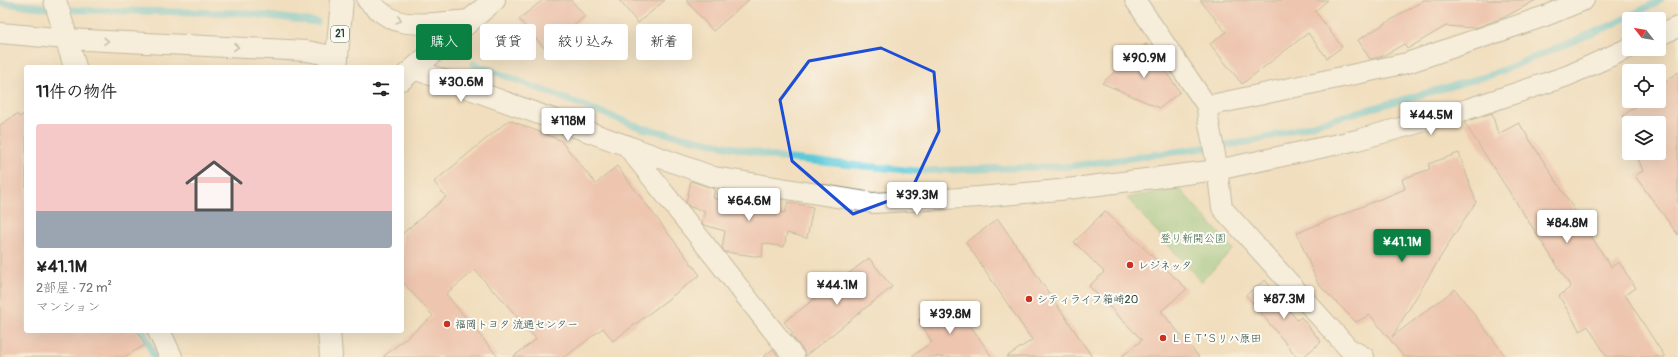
<!DOCTYPE html>
<html lang="ja">
<head>
<meta charset="utf-8">
<style>
	:root { --surface:#fff; --page:#f6f6f6; --text:#222; --muted:#767676; --line:#e0e0e0; --accent:#0b8043 }
	body { margin:0; font-family:Pangolin,"Klee One",sans-serif; background:var(--page); color:var(--text); height:100vh; display:flex; flex-direction:column; font-size:15px; white-space:nowrap }
	* { box-sizing:border-box; margin:0 }
	p { font-size:13px; color:var(--muted) }
	.icon { flex:none; width:22px; height:22px; fill:none; stroke:currentColor; stroke-width:2; stroke-linecap:round; stroke-linejoin:round }
	.map { position:relative; flex:1; overflow:hidden }
	.drawer { position:absolute; left:24px; top:65px; width:380px; height:268px; display:flex; flex-direction:column; background:var(--surface); border-radius:4px; box-shadow:0 4px 16px #0002 }
	.drawer>* { flex:none }
	.guide { position:absolute; left:416px; top:24px; width:380px; height:36px; display:flex; gap:8px }
	.needle { width:26px; rotate:301deg }
	.tools { position:absolute; left:1622px; top:12px; display:grid; gap:8px }
	.tools a { display:grid; place-items:center; width:44px; height:44px; border-radius:4px; background:var(--surface); box-shadow:0 4px 16px #0002; font-size:20px }
	.price { position:absolute; translate:-50% -34px; padding:0 9px; border-radius:4px; background:#fff; color:#222; font-size:13px; line-height:26px; filter:drop-shadow(0 1px 2px #0008) }
	.price::after { content:''; position:absolute; left:50%; top:24px; width:12px; height:9px; margin-left:-6px; background:inherit; clip-path:polygon(0 0,100% 0,50% 100%) }
	.price.selected { background:var(--accent); color:#fff }
	ul { padding:0; list-style:none }
	li { display:grid; align-content:center; gap:8px; height:212px; padding:0 12px }
	li+li { border-top:1px solid var(--line) }
	li span { display:grid; place-items:center; height:124px; border-radius:4px; color:#555 }
	li>.icon { margin-inline-start:auto }
	span .icon { width:72px; height:72px; fill:#fffc; stroke-width:1 }
	li b { font-size:17px }
	h2 { display:flex; justify-content:space-between; align-items:center; height:48px; padding:0 12px; font-size:17px }
	.pill { padding:0 14px; border-radius:4px; background:var(--surface); box-shadow:0 4px 16px #0002; font-size:14px; line-height:36px }
	.pill.selected { background:var(--accent); color:#fff }
	.map>svg:first-child { display:block }
</style>
</head>
<body>
<div class="map">
<svg width="1678" height="357" viewBox="0 0 1678 357">
	<rect width="100%" height="100%" fill="#fdfcf7"/>
	<filter id="ink" filterUnits="userSpaceOnUse"><feTurbulence type="fractalNoise" baseFrequency=".025" numOctaves="2"/><feDisplacementMap in="SourceGraphic" scale="8" xChannelSelector="R" yChannelSelector="G"/><feConvolveMatrix kernelMatrix="1 2 1 2 8 2 1 2 1" color-interpolation-filters="sRGB"/></filter>
	<filter id="wash" filterUnits="userSpaceOnUse"><feTurbulence type="fractalNoise" baseFrequency=".012" numOctaves="4" result="noise"/><feDisplacementMap in="SourceGraphic" scale="16" xChannelSelector="R" yChannelSelector="G"/><feGaussianBlur stdDeviation="0.9" result="paint"/><feColorMatrix in="noise" values="0 0 0 0 0 0 0 0 0 0 0 0 0 0 0 0 0 1.4 0 .05"/><feComposite in="paint" operator="in"/></filter>
	<g filter="url(#wash)">
		<rect width="100%" height="100%" fill="#f1debe"/>
		<path fill="#86c77f" stroke="#52825a" d="M1179,188l54,61 -32,33 -74,-84z"/>
		<g fill="none" stroke-linecap="round" stroke-linejoin="round">
			<g stroke="#5fc9d9" stroke-width="7">
				<path d="M0,3l75,7 168,3 74,9"/>
				<path d="M474,64l168,64 139,30 135,13 156,-5 182,-25 237,-66 121,-50 49,-25"/>
				<path d="M143,331l11,26"/>
			</g>
		</g>
		<g id="blocks">
			<g fill="#eba79e">
				<path d="M543,0h28l14,16 -39,34 -27,-31z"/>
				<path d="M619,0h46l-27,23z"/>
				<path d="M686,0h63l-36,31z"/>
				<path d="M1200,0h128l-13,11 27,36 -15,11 -19,-25 -66,51 -32,-40 16,-12z"/>
				<path d="M1424,0h112l-31,17 -30,11 -29,-2 -39,23 -3,-5 -21,12 -13,3 -12,-19z"/>
				<path d="M1146,44l34,48 -20,16 -58,-25z"/>
				<path d="M1678,72v163l-43,-59 8,-5 -7,-18h23v-30h-30v9l-6,-16 19,-15h17v-14z"/>
				<path d="M26,113v218h111l8,14 -21,12h-124v-232l17,-11 2,3z"/>
				<path d="M1492,113l6,21 21,-11 92,144 8,-5 17,26 -11,7 40,62h-58l-19,-31 -8,5 -21,-35 12,-9 -107,-165z"/>
				<path d="M509,120l51,20 36,44 21,-18 83,109 -87,66 -10,-13 -38,29h-52l23,-18 -41,-48 -1,1 -19,-22 -29,24 52,63h-115l50,-41 -31,-35v-47l44,-37 -12,-15z"/>
				<path d="M1459,153l17,49 -24,36 -60,99 63,-48 51,68h-102l-34,-42 -14,7 -38,-38 -21,-51 108,-44 -3,-10 28,-10 -2,-5z"/>
				<path d="M691,181l24,8 -2,9 51,14 1,-3 20,4 3,-11 25,5 -6,31 -20,-5 -3,14 -21,-4 -1,14 -37,-5 -3,-4 3,-17 -21,-6 -2,-2 3,-12 -15,-4 -4,-4z"/>
				<path d="M1105,211l82,78 -26,22 38,46h-78l21,-17 -53,-54 15,-14 -30,-30z"/>
				<path d="M998,219l70,102 24,36h-86l26,-17 -66,-98z"/>
				<path d="M869,258l23,29 -87,69 -2,-6 -12,-15 2,-2 -9,-11z"/>
				<path d="M1265,280l32,40 4,-3 20,25 -18,15h-6l-51,-62z"/>
				<path d="M943,301l5,8 7,-6 37,54h-81l21,-15 -13,-22z"/>
				<path d="M773,349l6,8h-16z"/>
			</g>
		</g>
	</g>
	<g filter="url(#ink)">
		<use href="#blocks" fill-opacity="0" stroke="#888e79" stroke-width="1"/>
		<g fill="none" stroke-linecap="round" stroke-linejoin="round">
			<g stroke="#888e79" stroke-width="22">
				<g id="street">
					<path d="M367,0c9,8 19,18 31,21 17,6 53,0 72,-1"/>
					<path d="M1135,0l72,106 1,13 8,41 6,48 126,140 16,9"/>
					<path d="M0,33l67,6 240,12 31,6"/>
					<path d="M1659,35l19,-8"/>
					<path d="M414,69l300,108 159,26 106,-6 80,-7 158,-20 140,-30 111,-31 99,-33 62,-28"/>
					<path d="M1207,106l200,-43 138,-47 39,-16"/>
					<path d="M626,145l168,212"/>
				</g>
			</g>
			<g stroke="#888e79" stroke-width="24">
				<g id="secondary">
					<path d="M55,0l20,67"/>
					<path d="M402,79l92,-79"/>
					<path d="M159,331l12,26"/>
				</g>
			</g>
			<g stroke="#888e79" stroke-width="24">
				<g id="primary">
					<path d="M336,67l6,-67"/>
					<path d="M329,331l2,26"/>
				</g>
			</g>
			<use href="#street" stroke="#fff" stroke-width="20"/>
			<use href="#secondary" stroke="#fff" stroke-width="22"/>
			<use href="#primary" stroke="#fff" stroke-width="22"/>
		</g>
		<defs><path id="oneway-chevron" d="M-2-3.5L2.5 0L-2 3.5" fill="none" stroke-width="1.6" stroke-linecap="round" stroke-linejoin="round"/></defs>
		<g stroke="#8f9e9a">
			<use href="#oneway-chevron" transform="translate(399 20) rotate(15)"/>
			<use href="#oneway-chevron" transform="translate(106 41) rotate(3)"/>
			<use href="#oneway-chevron" transform="translate(236 47) rotate(3)"/>
		</g>
	</g>
	<path d="M0 0H1678V357H0ZM881,48l53,24 5,59 -29,62 -57,21 -61,-53 -12,-61 29,-39z" fill="#f1debe" fill-opacity=".55" fill-rule="evenodd"/>
	<path fill="none" stroke="#1d4ed8" stroke-width="3" stroke-linejoin="round" d="M881,48l53,24 5,59 -29,62 -57,21 -61,-53 -12,-61 29,-39z"/>
	<g fill="#c8321e" stroke="#fdfcf7" stroke-width="1.5">
		<circle cx="1130" cy="265" r="4"/>
		<circle cx="1029" cy="299" r="4"/>
		<circle cx="447" cy="324" r="4"/>
		<circle cx="1163" cy="338" r="4"/>
	</g>
	<g text-anchor="middle" dominant-baseline="central" stroke-width="4" stroke-linejoin="round" paint-order="stroke">
		<rect fill="#fdfcf7" stroke="#62766e" stroke-width="1" x="331" y="26" width="18" height="16" rx="3"/>
		<g font-size="10" font-weight="bold" fill="#1f3d34">
			<text x="340" y="34">21</text>
		</g>
		<g font-size="11" fill="#396047" stroke="#fdfcf7">
			<text x="1193" y="238">登り新開公園</text>
		</g>
		<g font-size="11" fill="#1f3d34" stroke="#fdfcf7" text-anchor="start">
			<text x="1138" y="265">レジネッタ</text>
			<text x="1037" y="299">シティライフ箱崎20</text>
			<text x="455" y="324">福岡トヨタ 流通センター</text>
			<text x="1171" y="338">ＬＥＴ’Ｓリハ原田</text>
		</g>
	</g>
</svg>
<div class="tools">
<a><svg class="needle" viewBox="-14 -14 28 28"><path d="M0-13l5 13h-10z" fill="#e53935"/><path d="M0 13l5-13h-10z" fill="#767676"/></svg></a>
<a><svg class="icon" aria-label="locate" viewBox="0 0 24 24"><circle cx="12" cy="12" r="6"/><path d="M12 2v4M12 18v4M2 12h4M18 12h4"/></svg></a>
<a><svg class="icon" aria-label="layers" viewBox="0 0 24 24"><path d="M12 4l9 5-9 5-9-5zM3 14l9 5 9-5"/></svg></a>
</div>
<b class="price" style="left:1144px;top:79px">¥90.9M</b>
<b class="price" style="left:461px;top:103px">¥30.6M</b>
<b class="price" style="left:1431px;top:136px">¥44.5M</b>
<b class="price" style="left:568px;top:142px">¥118M</b>
<b class="price" style="left:917px;top:216px">¥39.3M</b>
<b class="price" style="left:749px;top:222px">¥64.6M</b>
<b class="price" style="left:1567px;top:244px">¥84.8M</b>
<b class="price selected" style="left:1402px;top:263px">¥41.1M</b>
<b class="price" style="left:837px;top:306px">¥44.1M</b>
<b class="price" style="left:1284px;top:320px">¥87.3M</b>
<b class="price" style="left:950px;top:335px">¥39.8M</b>
<div class="guide">
<a class="pill selected">購入</a>
<a class="pill">賃貸</a>
<a class="pill">絞り込み</a>
<a class="pill">新着</a>
</div>
<section class="drawer">
<h2>11件の物件<svg class="icon" aria-label="filters" viewBox="0 0 24 24"><path d="M4 7h16M4 17h16"/><circle cx="9" cy="7" r="2"/><circle cx="15" cy="17" r="2"/></svg></h2>
<ul>
<li><span style="background:linear-gradient(#f6c9c9 70%,#9aa5b1 0)"><svg class="icon" aria-label="home" viewBox="0 0 24 24"><path d="M3 11l9-7 9 7M6 9v11h12V9"/></svg></span><div><b>¥41.1M</b><p>2部屋 · 72 m²</p><p>マンション</p></div></li>
</ul>
</section>
</div>
</body>
</html>
